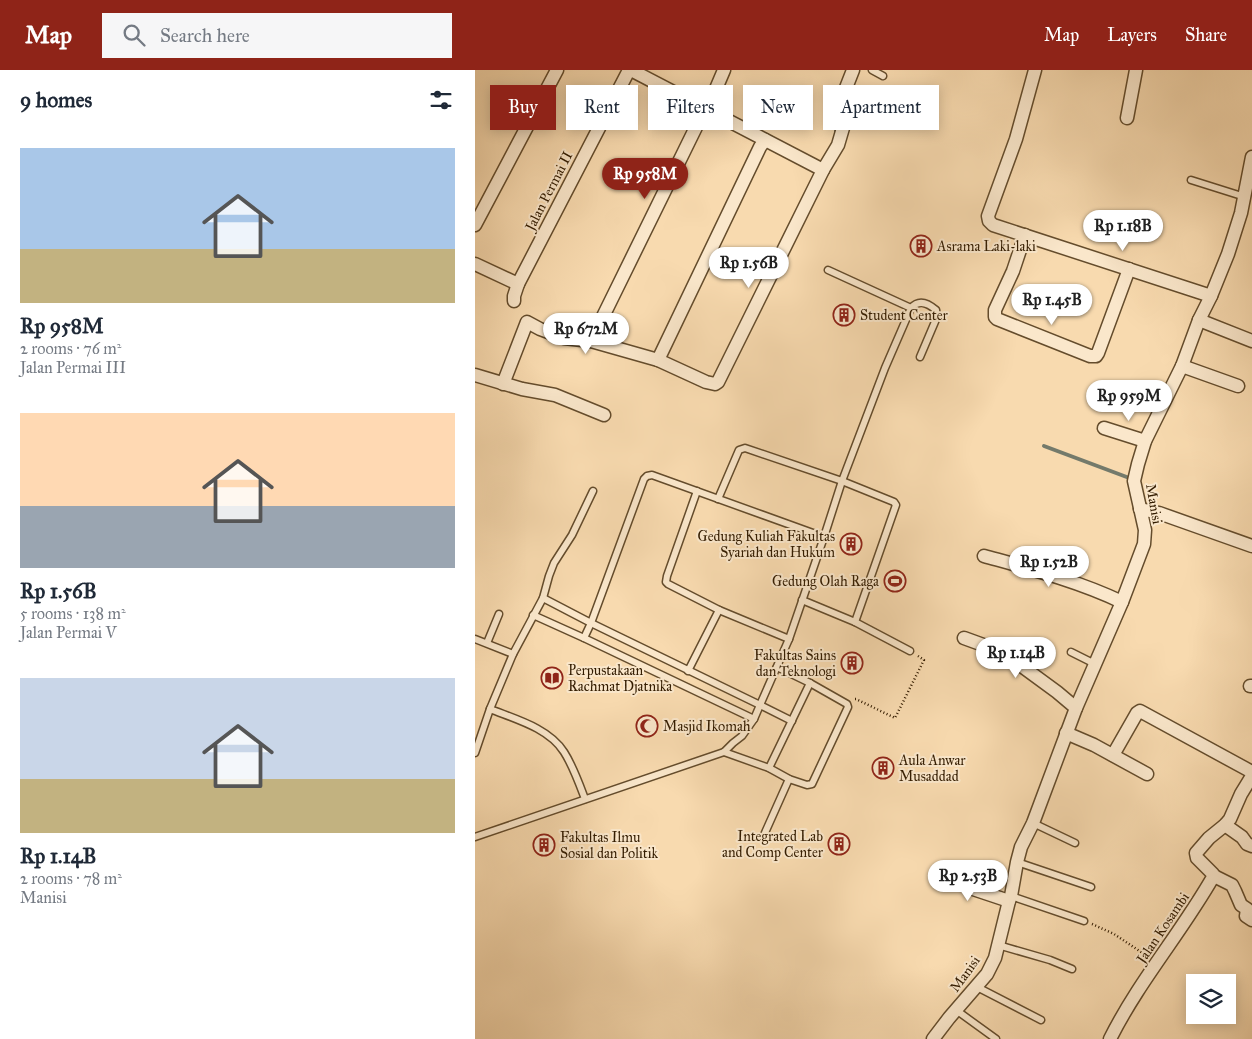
<!DOCTYPE html>
<html lang="en">
<head>
<meta charset="utf-8">
<style>
	:root { --surface:#fff; --page:#f6f6f7; --text:#1f2937; --muted:#747a83; --accent:#8f2418 }
	body { margin:0; font-family:"IM FELL Great Primer",serif; background:var(--page); color:var(--text); height:100vh; display:flex; flex-direction:column; font-size:19px; white-space:nowrap }
	* { box-sizing:border-box; margin:0 }
	p { font-size:16px; color:var(--muted) }
	.icon { flex:none; width:28px; height:28px; fill:none; stroke:currentColor; stroke-width:2; stroke-linecap:round; stroke-linejoin:round }
	.map { position:relative; flex:1; overflow:hidden }
	.sheet { display:flex; flex-direction:column; background:var(--surface); width:475px }
	.sheet>* { flex:none }
	.hud { position:absolute; left:15px; top:15px; width:475px; height:45px; display:flex; gap:10px }
	.buttons { position:absolute; left:711px; top:904px; display:grid; gap:10px }
	.buttons a { display:grid; place-items:center; width:50px; height:50px; border-radius:0px; background:var(--surface); box-shadow:0 2px 12px #0003; font-size:25px }
	.price { position:absolute; translate:-50% -42px; padding:0 11px; border-radius:18px; background:#fff; color:#222; font-size:16px; line-height:32px; filter:drop-shadow(0 1px 2px #0008) }
	.price::after { content:''; position:absolute; left:50%; top:30px; width:15px; height:11px; margin-left:-8px; background:inherit; clip-path:polygon(0 0,100% 0,50% 100%) }
	.price.on { background:var(--accent); color:#fff }
	ul { padding:0; list-style:none }
	li { display:grid; align-content:center; gap:10px; height:265px; padding:0 20px }
	li span { display:grid; place-items:center; height:155px; border-radius:0px; color:#555 }
	li>.icon { margin-inline-start:auto }
	span .icon { width:90px; height:90px; fill:#fffc; stroke-width:1 }
	li b { font-size:21px }
	h2 { display:flex; justify-content:space-between; align-items:center; height:60px; padding:0 20px; font-size:21px }
	.tag { padding:0 18px; border-radius:0px; background:var(--surface); box-shadow:0 2px 12px #0003; font-size:18px; line-height:45px }
	.tag.on { background:var(--accent); color:#fff }
	header { display:flex; align-items:center; gap:30px; box-sizing:border-box; height:70px; padding:0 25px; background:var(--accent); color:#fff }
	header strong { font-size:24px }
	nav { display:flex; gap:28px; margin-inline-start:auto; font-size:18px }
	.search { width:350px; height:45px; background:var(--page); display:flex; align-items:center; gap:12px; box-sizing:border-box; padding:0 18px; border-radius:0px; color:var(--muted); font-size:19px }
	main { display:flex; flex:1; min-height:0 }
	.map>svg:first-child { display:block }
</style>
</head>
<body>
<header>
<strong>Map</strong>
<div class="search"><svg class="icon" aria-label="search" viewBox="0 0 24 24"><circle cx="10" cy="10" r="6"/><path d="M15 15l6 6"/></svg>Search here</div>
<nav><a>Map</a><a>Layers</a><a>Share</a></nav>
</header>
<main>
<section class="sheet">
<h2>9 homes<svg class="icon" aria-label="filters" viewBox="0 0 24 24"><path d="M4 7h16M4 17h16"/><circle cx="9" cy="7" r="2"/><circle cx="15" cy="17" r="2"/></svg></h2>
<ul>
<li><span style="background:linear-gradient(#a9c7e8 65%,#c2b280 0)"><svg class="icon" aria-label="home" viewBox="0 0 24 24"><path d="M3 11l9-7 9 7M6 9v11h12V9"/></svg></span><div><b>Rp 958M</b><p>2 rooms · 76 m²</p><p>Jalan Permai III</p></div></li>
<li><span style="background:linear-gradient(#ffd9b3 60%,#9aa5b1 0)"><svg class="icon" aria-label="home" viewBox="0 0 24 24"><path d="M3 11l9-7 9 7M6 9v11h12V9"/></svg></span><div><b>Rp 1.56B</b><p>5 rooms · 138 m²</p><p>Jalan Permai V</p></div></li>
<li><span style="background:linear-gradient(#c9d6e8 65%,#c2b280 0)"><svg class="icon" aria-label="home" viewBox="0 0 24 24"><path d="M3 11l9-7 9 7M6 9v11h12V9"/></svg></span><div><b>Rp 1.14B</b><p>2 rooms · 78 m²</p><p>Manisi</p></div></li>
</ul>
</section>
<div class="map">
<svg width="777" height="969" viewBox="0 0 777 969">
	<rect width="100%" height="100%" fill="#f8daaf"/>
	<filter id="stains"><feTurbulence type="fractalNoise" baseFrequency=".004" numOctaves="4"/><feColorMatrix values="0 0 0 0 .2 0 0 0 0 .09 0 0 0 0 .02 0 0 0 .5 -.17"/></filter>
	<radialGradient id="worn" r=".72"><stop offset=".6" stop-color="#630" stop-opacity="0"/><stop offset="1" stop-color="#630" stop-opacity=".3"/></radialGradient>
	<g fill="none" stroke-linecap="round" stroke-linejoin="round">
		<g stroke="#747a6b" stroke-width="4">
			<path d="M361,63l1,-19 2,-11"/>
			<path d="M569,376l88,33"/>
		</g>
		<g stroke="#644c2c" stroke-width="9">
			<g id="lane">
				<path d="M397,0l11,6"/>
				<path d="M716,110l54,17"/>
				<path d="M436,238c8,-9 17,-5 25,2l1,7 -17,40"/>
				<path d="M243,429l21,-49 6,-2 97,33 52,21 2,3 -41,117 -53,-22"/>
				<path d="M349,467l18,-56 43,-113 26,-60 -83,-38"/>
				<path d="M68,528l6,-22 5,-13 18,-28 21,-44"/>
				<path d="M244,540l70,29"/>
				<path d="M380,552l55,29"/>
				<path d="M109,568l7,-15 53,-144 3,-3 5,-1c57,20 114,41 172,62l-35,102 -29,66 32,16"/>
				<path d="M0,569l38,15"/>
				<path d="M12,573l12,-29"/>
				<path d="M596,582l24,12"/>
				<path d="M213,601l31,-61 -51,-26 -2,-2 1,-6 30,-85"/>
				<path d="M15,639c25,10 59,19 74,43 9,14 15,31 21,47"/>
				<path d="M249,682l45,16 20,11 18,6 5,-1 36,-77 -1,-3 -37,-21 -33,-16"/>
				<path d="M0,683l15,-44 23,-55 30,-56 48,25 169,82 -6,14"/>
				<path d="M294,698l41,-85"/>
				<path d="M558,753l42,20"/>
				<path d="M289,765l25,-56"/>
				<path d="M0,767l249,-85 9,-9 9,-7 12,-17 -170,-81 -51,-23"/>
				<path d="M542,792l74,25"/>
				<path d="M536,826l73,25"/>
				<path d="M523,875l52,15 22,9"/>
				<path d="M502,917l64,33"/>
				<path d="M481,940l40,29"/>
			</g>
		</g>
		<g stroke="#644c2c" stroke-width="15">
			<g id="street">
				<path d="M156,0l192,100"/>
				<path d="M560,0l-19,69 -28,77 1,5 4,4 218,71"/>
				<path d="M652,48l9,-48"/>
				<path d="M0,155l82,-155"/>
				<path d="M550,165l-12,36 -18,39v7l2,2 93,37h6l2,-3 31,-84"/>
				<path d="M0,194l43,20"/>
				<path d="M39,231v-5l4,-12 111,-214"/>
				<path d="M724,250l53,21"/>
				<path d="M116,271l108,-220 8,-11 17,-40"/>
				<path d="M183,290l102,-213 5,-7"/>
				<path d="M707,296l56,20"/>
				<path d="M0,305l47,14 33,6 49,20"/>
				<path d="M28,314l24,-62 13,7 24,9 27,3 67,19 48,22 9,2 3,-2 105,-212 15,-25 5,-17 2,-22 -1,-13 9,-23"/>
				<path d="M629,358l41,13"/>
				<path d="M665,439l19,4 93,33"/>
				<path d="M509,486c47,13 94,25 138,46"/>
				<path d="M489,568l33,12 15,9 45,33 19,16"/>
				<path d="M775,616h2"/>
				<path d="M591,663l28,12 53,29"/>
				<path d="M638,685l24,-42 3,-2 112,61"/>
				<path d="M750,755l17,12 5,7 5,2"/>
				<path d="M466,800l26,12 3,6 39,13"/>
				<path d="M739,806l18,9 3,6 6,14 6,4 -1,7 6,4"/>
				<path d="M458,969l16,-21 38,-44 8,-16 14,-57 2,-5 6,-34 4,-15 12,-24 43,-115 46,-106 22,-58 1,-14 -11,-49 4,-17 7,-23 37,-75 17,-46 12,-24 17,-42 13,-41 11,-56"/>
				<path d="M635,969c29,-58 71,-106 103,-162v-3l-16,-16 -1,-5 13,-15 16,-13 5,-6 11,-25 11,-18"/>
			</g>
		</g>
		<g stroke="#331c00" stroke-width="2.5" stroke-dasharray="1 2.5" stroke-linecap="butt">
			<path d="M380,629h1l39,19 29,-58 -6,-4"/>
			<path d="M617,854l22,10 33,22"/>
		</g>
		<use href="#lane" stroke="#fae7cb" stroke-width="6"/>
		<use href="#street" stroke="#fae7cb" stroke-width="12"/>
	</g>
	<defs>
		<g id="building-ring" transform="scale(1.125)"><circle r="9.5" fill="#fae7cb" stroke="#8f2418" stroke-width="1.5"/><path d="M-4-6H4V6H1V3H-1V6H-4ZM-2.5-4.3h1.7v1.8h-1.7ZM.8-4.3h1.7v1.8H.8ZM-2.5-1h1.7V.8h-1.7ZM.8-1h1.7V.8H.8Z" fill="#8f2418"/></g>
		<g id="stadium-ring" transform="scale(1.125)"><circle r="9.5" fill="#fae7cb" stroke="#8f2418" stroke-width="1.5"/><path d="M0-5a6.5 5 0 1 0 0 10a6.5 5 0 1 0 0-10ZM-3.5-1.8h7v3.6h-7Z" fill="#8f2418"/></g>
		<g id="library-ring" transform="scale(1.125)"><circle r="9.5" fill="#fae7cb" stroke="#8f2418" stroke-width="1.5"/><path d="M-6-4Q-3-5.5-.7-3.5V5Q-3 3-6 4ZM6-4Q3-5.5 .7-3.5V5Q3 3 6 4Z" fill="#8f2418"/></g>
		<g id="mosque-ring" transform="scale(1.125)"><circle r="9.5" fill="#fae7cb" stroke="#8f2418" stroke-width="1.5"/><path d="M3.5-4.9A6 6 0 1 0 3.5 4.9A5 5 0 1 1 3.5-4.9Z" fill="#8f2418"/></g>
	</defs>
	<g fill-rule="evenodd">
		<use href="#building-ring" x="446" y="176"/>
		<use href="#building-ring" x="369" y="245"/>
		<use href="#building-ring" x="376" y="474"/>
		<use href="#stadium-ring" x="420" y="511"/>
		<use href="#building-ring" x="377" y="593"/>
		<use href="#library-ring" x="77" y="608"/>
		<use href="#mosque-ring" x="172" y="656"/>
		<use href="#building-ring" x="408" y="698"/>
		<use href="#building-ring" x="364" y="774"/>
		<use href="#building-ring" x="69" y="775"/>
	</g>
	<g text-anchor="middle" dominant-baseline="central" stroke-width="4" stroke-linejoin="round" paint-order="stroke">
		<g font-size="14" fill="#331c00" stroke="#fae7cb">
			<text transform="translate(74 121) rotate(-63)">Jalan Permai II</text>
			<text transform="translate(679 434) rotate(80)">Manisi</text>
			<text transform="translate(688 858) rotate(-56)">Jalan Kosambi</text>
			<text transform="translate(490 904) rotate(-54)">Manisi</text>
		</g>
		<g font-size="14" fill="#331c00" stroke="#fae7cb" text-anchor="start">
			<text x="462" y="176">Asrama Laki-laki</text>
			<text x="385" y="245">Student Center</text>
			<text x="360" y="466" text-anchor="end">Gedung Kuliah Fakultas<tspan x="360" dy="16">Syariah dan Hukum</tspan></text>
			<text x="404" y="511" text-anchor="end">Gedung Olah Raga</text>
			<text x="361" y="585" text-anchor="end">Fakultas Sains<tspan x="361" dy="16">dan Teknologi</tspan></text>
			<text x="93" y="600">Perpustakaan<tspan x="93" dy="16">Rachmat Djatnika</tspan></text>
			<text x="188" y="656">Masjid Ikomah</text>
			<text x="424" y="690">Aula Anwar<tspan x="424" dy="16">Musaddad</tspan></text>
			<text x="348" y="766" text-anchor="end">Integrated Lab<tspan x="348" dy="16">and Comp Center</tspan></text>
			<text x="85" y="767">Fakultas Ilmu<tspan x="85" dy="16">Sosial dan Politik</tspan></text>
		</g>
	</g>
	<rect width="100%" height="100%" filter="url(#stains)"/>
	<rect width="100%" height="100%" fill="url(#worn)"/>
</svg>
<div class="buttons">
<a><svg class="icon" aria-label="layers" viewBox="0 0 24 24"><path d="M12 4l9 5-9 5-9-5zM3 14l9 5 9-5"/></svg></a>
</div>
<b class="price on" style="left:170px;top:130px">Rp 958M</b>
<b class="price" style="left:648px;top:182px">Rp 1.18B</b>
<b class="price" style="left:274px;top:219px">Rp 1.56B</b>
<b class="price" style="left:577px;top:256px">Rp 1.45B</b>
<b class="price" style="left:111px;top:285px">Rp 672M</b>
<b class="price" style="left:654px;top:352px">Rp 959M</b>
<b class="price" style="left:574px;top:518px">Rp 1.52B</b>
<b class="price" style="left:541px;top:609px">Rp 1.14B</b>
<b class="price" style="left:493px;top:832px">Rp 2.53B</b>
<div class="hud">
<a class="tag on">Buy</a>
<a class="tag">Rent</a>
<a class="tag">Filters</a>
<a class="tag">New</a>
<a class="tag">Apartment</a>
</div>
</div>
</main>
</body>
</html>
